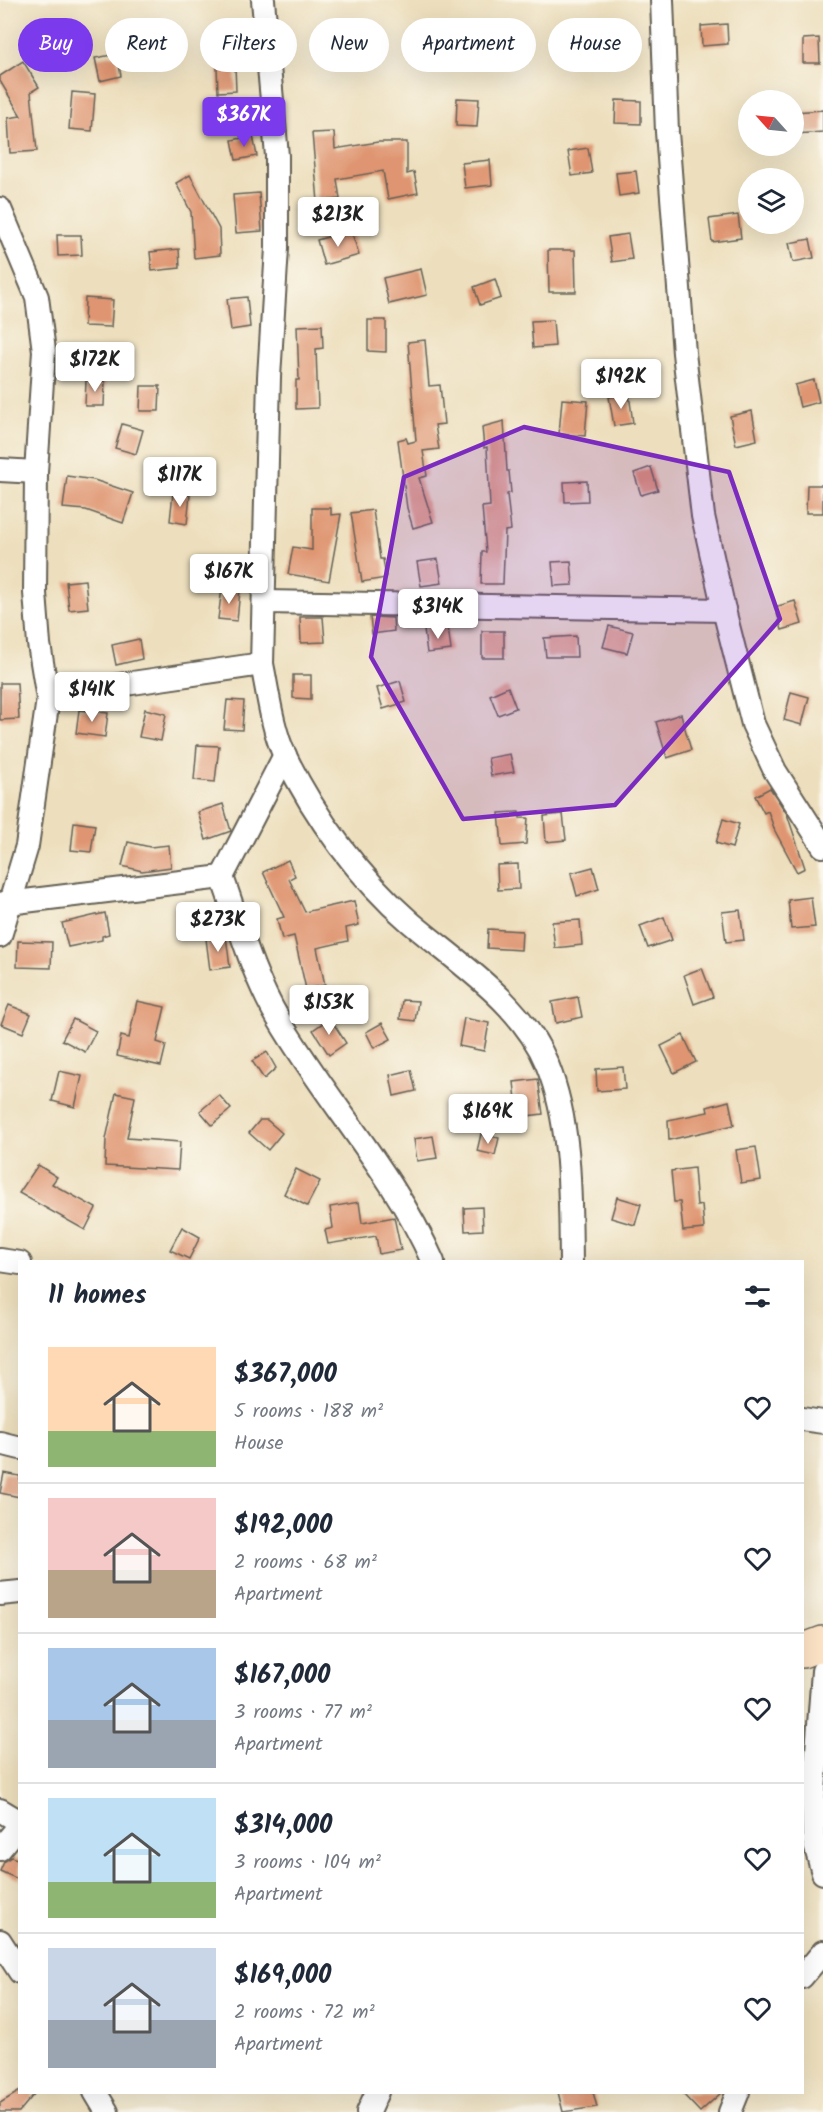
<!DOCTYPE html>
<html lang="en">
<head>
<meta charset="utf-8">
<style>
	:root { --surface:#fff; --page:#f6f6f7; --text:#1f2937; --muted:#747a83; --line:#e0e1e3; --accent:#7c3aed }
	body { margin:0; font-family:Kalam,sans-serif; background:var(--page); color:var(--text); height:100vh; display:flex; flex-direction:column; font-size:22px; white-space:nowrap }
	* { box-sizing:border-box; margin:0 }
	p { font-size:20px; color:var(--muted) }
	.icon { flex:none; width:33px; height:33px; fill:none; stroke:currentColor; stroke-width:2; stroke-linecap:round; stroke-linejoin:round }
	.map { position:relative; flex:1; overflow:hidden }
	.side { position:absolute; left:18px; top:1260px; width:786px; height:834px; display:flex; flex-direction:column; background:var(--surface); border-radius:0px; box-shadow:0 6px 24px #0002 }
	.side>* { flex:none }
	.guide { position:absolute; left:18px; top:18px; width:788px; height:54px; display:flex; gap:12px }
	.needle { width:39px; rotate:297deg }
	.controls { position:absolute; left:738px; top:90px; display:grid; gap:12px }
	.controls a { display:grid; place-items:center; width:66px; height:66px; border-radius:50%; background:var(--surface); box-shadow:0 6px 24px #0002; font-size:30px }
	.price { position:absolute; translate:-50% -51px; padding:0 14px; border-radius:6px; background:#fff; color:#222; font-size:20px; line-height:39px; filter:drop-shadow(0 2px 3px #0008) }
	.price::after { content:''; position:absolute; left:50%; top:36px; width:18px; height:14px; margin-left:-9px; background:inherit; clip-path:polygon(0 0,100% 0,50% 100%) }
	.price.active { background:var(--accent); color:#fff }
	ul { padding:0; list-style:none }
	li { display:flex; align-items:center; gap:18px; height:150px; padding:0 30px }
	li+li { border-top:2px solid var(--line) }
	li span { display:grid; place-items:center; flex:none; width:168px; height:120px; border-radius:0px; color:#555 }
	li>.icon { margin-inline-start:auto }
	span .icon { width:72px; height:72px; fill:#fffc; stroke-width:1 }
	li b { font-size:26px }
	h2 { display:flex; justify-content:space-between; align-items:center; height:72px; padding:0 30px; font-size:26px }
	.chip { padding:0 21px; border-radius:27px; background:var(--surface); box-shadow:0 6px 24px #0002; font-size:21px; line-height:54px }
	.chip.active { background:var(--accent); color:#fff }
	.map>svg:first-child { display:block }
</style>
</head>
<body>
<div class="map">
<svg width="823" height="2112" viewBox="0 0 823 2112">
	<rect width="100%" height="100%" fill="#fbf7ec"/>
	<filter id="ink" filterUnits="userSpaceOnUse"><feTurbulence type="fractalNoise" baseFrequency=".0167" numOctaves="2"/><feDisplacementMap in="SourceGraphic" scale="12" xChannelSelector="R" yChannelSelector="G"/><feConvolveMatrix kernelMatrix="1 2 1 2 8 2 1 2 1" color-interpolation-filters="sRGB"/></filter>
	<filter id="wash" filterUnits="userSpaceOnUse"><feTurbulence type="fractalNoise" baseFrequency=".008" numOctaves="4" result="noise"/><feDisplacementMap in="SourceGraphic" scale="24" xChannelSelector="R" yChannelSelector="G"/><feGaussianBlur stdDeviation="1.35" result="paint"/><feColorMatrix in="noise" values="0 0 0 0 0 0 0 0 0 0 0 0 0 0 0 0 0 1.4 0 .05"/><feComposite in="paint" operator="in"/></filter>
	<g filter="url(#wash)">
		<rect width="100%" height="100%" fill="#eddfbd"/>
		<g id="blocks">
			<g fill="#df9571">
				<path d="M727,24l1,20 -26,2 -1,-20z"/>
				<path d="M819,38l1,25h-17v-24z"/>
				<path d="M117,54l4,22 -21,5 -5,-23z"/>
				<path d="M23,61l16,26 -8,5 6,59 -27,2 -2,-35 13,-2 -21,-35v-5z"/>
				<path d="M235,66l1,25 -18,1 -1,-25z"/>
				<path d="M72,92l23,2 -3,37 -23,-2z"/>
				<path d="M457,98l22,1 -2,28 -21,-1z"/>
				<path d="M616,100l25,1v23l-26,-1z"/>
				<path d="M823,110v22l-28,2 -1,-22z"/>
				<path d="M334,132l1,17 43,-7h29v32l7,-2 4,21 -30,6 -5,-28 -46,8 3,20 -22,3 -6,-69z"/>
				<path d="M253,136l4,20 -21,4 -4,-20z"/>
				<path d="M588,148l4,25 -20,3 -4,-25z"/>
				<path d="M490,160l2,25 -27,3 -3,-25z"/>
				<path d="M636,171l3,22 -20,3 -3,-23z"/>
				<path d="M190,175l29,54 1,26 -26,3 -3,-46 -15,-29z"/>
				<path d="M259,193l3,38 -26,2 -3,-38z"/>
				<path d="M738,215l3,23 -29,4 -3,-23z"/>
				<path d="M351,230l8,25 -35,10 -7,-25z"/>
				<path d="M628,234l4,25 -20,3 -4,-25z"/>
				<path d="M57,235h24l1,20 -24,1z"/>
				<path d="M810,239l4,19 -21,4 -4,-19z"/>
				<path d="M179,249l1,19 -28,3 -2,-19z"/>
				<path d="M548,250h27l1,42h-27z"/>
				<path d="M421,269l6,26 -38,9 -6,-26z"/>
				<path d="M495,279l6,19 -21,7 -6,-18z"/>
				<path d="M247,297l3,30 -19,3 -4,-31z"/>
				<path d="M85,298l28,2 -2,27 -27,-1z"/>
				<path d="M368,320h18v32l-18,-1z"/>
				<path d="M553,320l2,26 -22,2 -2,-27z"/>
				<path d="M322,325l1,23 -7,1 2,59 -22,1v-29h3l-2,-54z"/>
				<path d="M425,340l4,46 11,-1 4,39 -9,1 4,24 -16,2 4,25 -8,2 14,44 -20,6 -6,-20 -9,-68 8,-2 2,5 8,-2 -8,-99z"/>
				<path d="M86,380l19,1 -1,25h-19z"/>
				<path d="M814,380l5,22 -19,5 -5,-22z"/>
				<path d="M141,386h19l-1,25h-19z"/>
				<path d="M629,394l4,29 -19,3 -5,-29z"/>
				<path d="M562,399l26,2 -3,35 -26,-2z"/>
				<path d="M752,411l5,29 -21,5 -6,-29z"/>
				<path d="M504,421l3,50h2l2,22 -4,1 4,36 -6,1 -2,53h-22l1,-32h4l-4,-45 8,-1 -3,-59 -3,1 -2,-21z"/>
				<path d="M122,424l21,6 -7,24 -21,-6z"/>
				<path d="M651,467l7,23 -17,5 -7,-22z"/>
				<path d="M67,476l27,4 39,13 -10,30 -37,-13 -23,-2z"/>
				<path d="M587,481l1,20 -23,1 -1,-20z"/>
				<path d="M807,485h16v28h-17z"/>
				<path d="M173,493l17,2 -3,29 -17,-3z"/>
				<path d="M312,508h19v7l10,-1 -12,67 -41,-7 5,-27 19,3z"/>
				<path d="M373,510l7,49h3l3,19 -24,4 -11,-69z"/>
				<path d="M438,559l4,24 -21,3 -4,-24z"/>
				<path d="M571,561l2,24 -19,1 -2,-24z"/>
				<path d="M85,580l3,28 -19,2 -3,-28z"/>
				<path d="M222,588l18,2 -3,31 -19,-2z"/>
				<path d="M795,601l7,23 -20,6 -7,-23z"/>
				<path d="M300,617h23l2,25 -24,1z"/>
				<path d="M370,617l23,1 1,13 -22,3z"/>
				<path d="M609,626l24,6 -6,21 -24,-6z"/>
				<path d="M448,627l3,23 -24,3 -3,-23z"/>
				<rect x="482" y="631" width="22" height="27"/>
				<path d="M576,636l1,21h-31l-2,-19z"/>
				<path d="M139,639l3,20 -26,6 -4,-20z"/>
				<path d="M293,675h18v24l-18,-1z"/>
				<path d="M400,681l6,21 -23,7 -6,-21z"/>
				<path d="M0,683h17l2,36 -19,1z"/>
				<path d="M508,687l8,21 -18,7 -8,-20z"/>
				<path d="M791,692l18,5 -7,28 -18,-5z"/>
				<path d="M227,700l17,1 -2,29 -18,-1z"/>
				<path d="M145,709l21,5 -5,27 -22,-4z"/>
				<path d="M79,710l29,3 -3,24 -29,-4z"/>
				<path d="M681,714l10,36 -24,8 -11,-36z"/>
				<path d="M197,745l22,1 -4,36 -21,-2z"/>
				<path d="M510,754l4,18 -23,4 -3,-18z"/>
				<path d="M770,788l17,26 18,54 -8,4 -22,-41 -7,-20 -4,2 -9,-17z"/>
				<path d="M223,804l8,27 -25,9 -8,-28z"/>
				<path d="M519,812l1,6h8l-2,26 -24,2 -3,-33z"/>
				<path d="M563,814l3,26 -20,2 -2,-26z"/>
				<path d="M723,819l16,5 -7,24 -16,-5z"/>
				<path d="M74,822l21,3 -4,27 -20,-2z"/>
				<path d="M128,842l22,5 19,-2 2,22 -29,4 -20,-5z"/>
				<path d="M288,860l7,16 -6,3 16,33 49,-11 5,24 -13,3 2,13 -31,7 8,37 -19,4 -12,-53 -12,3 -5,-20 7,-2 -21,-45z"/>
				<path d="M518,864l1,25 -21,1 -1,-25z"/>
				<path d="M593,867l6,22 -22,7 -6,-23z"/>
				<path d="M811,897l4,30 -24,2 -3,-29z"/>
				<path d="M740,910l4,30 -18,2 -4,-30z"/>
				<path d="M105,913l4,21 -7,2v4l-34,7 -6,-24z"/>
				<path d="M664,917l8,23 -24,8 -8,-22z"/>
				<path d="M580,920l2,25 -27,3 -3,-26z"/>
				<path d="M488,929l34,2 -1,19 -34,-2z"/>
				<path d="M226,936l4,31 -20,3 -4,-31z"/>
				<path d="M18,941l34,1 -1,26 -34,-1z"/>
				<path d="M702,968l11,29 -19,7 -10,-29z"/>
				<path d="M578,997l4,20 -26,6 -4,-21z"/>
				<path d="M402,1000l16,1 -3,20 -15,-2z"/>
				<path d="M137,1001l28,6 -8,35 9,3 -5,21 -44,-10 4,-20 8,2z"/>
				<path d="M9,1005l22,9 -8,19 -22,-9z"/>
				<path d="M330,1018l16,25 -17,12 -16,-25z"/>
				<path d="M464,1018l25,5 -5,28 -25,-5z"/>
				<path d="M73,1019l23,12 -11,21 -23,-12z"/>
				<path d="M382,1023l9,16 -17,9 -8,-16z"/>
				<path d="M683,1035l13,27 -22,11 -13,-27z"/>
				<path d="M267,1052l9,16 -12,11 -12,-18z"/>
				<path d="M623,1067l2,22 -28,2 -1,-22z"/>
				<path d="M411,1070l5,21 -22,5 -4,-21z"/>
				<path d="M59,1071l23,5 -7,31 -23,-6z"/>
				<path d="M538,1079l5,35 -25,3 -4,-35z"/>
				<path d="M116,1093l19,4 -8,41 53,4 -2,28 -73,-4 1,-27z"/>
				<path d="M219,1095l12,14 -19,16 -12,-14z"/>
				<path d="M729,1101l5,24 -65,15 -1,-20 40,-8 -1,-5z"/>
				<path d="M260,1120h7l15,13 -14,17 -19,-17z"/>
				<path d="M481,1134l18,4 -4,17 -18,-4z"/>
				<path d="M433,1136l4,22 -20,3 -3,-22z"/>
				<path d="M756,1147l5,33 -20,3 -5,-33z"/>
				<path d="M38,1165l19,12 -5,7 44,24 -11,22 -66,-37z"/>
				<path d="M694,1168l3,38 5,-1 2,24 -21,2 -3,-29h-6l-3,-31z"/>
				<path d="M296,1169l24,12 -13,25 -23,-12z"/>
				<path d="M617,1197l24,7 -6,21 -24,-7z"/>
				<path d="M359,1202l3,21 32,-6 7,33 -22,4 -3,-18 -48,8 -3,-14 8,-2 -3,-21z"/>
				<path d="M482,1207l1,23 -18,1 -1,-23z"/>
				<path d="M182,1227l18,10 -11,22 -19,-9z"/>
				<path d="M4,1473l16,3v21l-20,-4z"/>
				<path d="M11,1857l9,3v20l-20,-9 4,-9z"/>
				<path d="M20,2091l16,1 -17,20h-19v-9z"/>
				<path d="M558,2092h35l4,15 -34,5z"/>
				<path d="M681,2092h41l-22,20z"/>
			</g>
		</g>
	</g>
	<g filter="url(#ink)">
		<use href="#blocks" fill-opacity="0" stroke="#656054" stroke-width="1.5"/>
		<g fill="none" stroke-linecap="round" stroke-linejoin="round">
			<g stroke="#656054" stroke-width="26">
				<g id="street">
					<path d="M263,0l14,156v92l-8,129 -7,287c6,29 10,65 23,92 30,61 74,122 125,166 48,41 112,81 137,142 25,62 23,133 24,198"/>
					<path d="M662,0l5,132 17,221 19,163 21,94 29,114 22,47 48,75"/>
					<path d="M0,209l37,88 7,54 -8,121 -1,121 4,51 9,55 -21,147 -27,90"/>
					<path d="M0,470l36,2"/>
					<path d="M265,602l459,8"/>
					<path d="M48,699l57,-12 157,-23"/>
					<path d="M285,755l-63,122c17,47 31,100 57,143 49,83 115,153 154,242"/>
					<path d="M0,904l222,-27"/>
					<path d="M0,1260l20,3"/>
					<path d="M802,1419l21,3"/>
					<path d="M0,1443l20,5"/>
					<path d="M0,1594l20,-2"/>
					<path d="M823,1671l-10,134 1,36 9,32"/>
					<path d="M0,1810l20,12"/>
					<path d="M0,1849l20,-24"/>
					<path d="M0,1941l20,31"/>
					<path d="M802,1977l21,-25"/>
					<path d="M95,2092l12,20"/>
					<path d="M368,2112l9,-20"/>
					<path d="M730,2112l8,-20"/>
				</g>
			</g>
			<g stroke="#656054" stroke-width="36">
				<path id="secondary" d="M802,1651l21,-8"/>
			</g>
			<use href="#street" stroke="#fff" stroke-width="22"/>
			<use href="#secondary" stroke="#fee4c6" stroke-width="33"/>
		</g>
	</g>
	<path fill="#7b2cbf" fill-opacity="0.2" stroke="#7b2cbf" stroke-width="4.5" stroke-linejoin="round" d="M524,427l205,45 51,147 -165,186 -152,14 -92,-162 33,-180z"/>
</svg>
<div class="controls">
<a><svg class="needle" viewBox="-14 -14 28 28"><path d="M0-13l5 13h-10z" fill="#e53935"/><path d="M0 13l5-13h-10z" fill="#747a83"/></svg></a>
<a><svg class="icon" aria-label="layers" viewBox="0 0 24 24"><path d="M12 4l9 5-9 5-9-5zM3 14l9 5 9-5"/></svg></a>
</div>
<b class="price active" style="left:244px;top:148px">$367K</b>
<b class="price" style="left:338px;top:248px">$213K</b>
<b class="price" style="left:95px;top:393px">$172K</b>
<b class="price" style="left:621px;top:410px">$192K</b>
<b class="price" style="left:180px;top:508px">$117K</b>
<b class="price" style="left:229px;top:605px">$167K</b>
<b class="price" style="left:438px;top:640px">$314K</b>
<b class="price" style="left:92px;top:723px">$141K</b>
<b class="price" style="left:218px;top:953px">$273K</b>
<b class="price" style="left:329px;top:1036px">$153K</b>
<b class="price" style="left:488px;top:1145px">$169K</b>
<div class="guide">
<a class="chip active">Buy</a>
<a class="chip">Rent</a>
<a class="chip">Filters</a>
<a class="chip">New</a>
<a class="chip">Apartment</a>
<a class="chip">House</a>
</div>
<section class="side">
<h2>11 homes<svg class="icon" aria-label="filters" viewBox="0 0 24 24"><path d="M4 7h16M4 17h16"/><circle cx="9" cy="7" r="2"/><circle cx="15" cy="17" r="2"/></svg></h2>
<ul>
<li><span style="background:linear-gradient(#ffd9b3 70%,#8fb573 0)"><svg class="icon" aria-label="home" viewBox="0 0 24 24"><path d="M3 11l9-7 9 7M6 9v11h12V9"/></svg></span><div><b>$367,000</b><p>5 rooms · 188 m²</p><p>House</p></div><svg class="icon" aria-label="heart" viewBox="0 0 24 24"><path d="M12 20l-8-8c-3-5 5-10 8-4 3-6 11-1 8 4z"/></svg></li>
<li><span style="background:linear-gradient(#f6c9c9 60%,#b9a48a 0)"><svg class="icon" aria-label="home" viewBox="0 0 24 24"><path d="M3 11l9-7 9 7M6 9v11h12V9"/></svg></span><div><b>$192,000</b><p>2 rooms · 68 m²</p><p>Apartment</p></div><svg class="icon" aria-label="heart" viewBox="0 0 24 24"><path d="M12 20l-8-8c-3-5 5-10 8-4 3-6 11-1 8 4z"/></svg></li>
<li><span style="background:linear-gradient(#a9c7e8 60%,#9aa5b1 0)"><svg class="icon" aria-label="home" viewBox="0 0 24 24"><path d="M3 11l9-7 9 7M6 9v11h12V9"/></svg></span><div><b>$167,000</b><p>3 rooms · 77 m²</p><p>Apartment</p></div><svg class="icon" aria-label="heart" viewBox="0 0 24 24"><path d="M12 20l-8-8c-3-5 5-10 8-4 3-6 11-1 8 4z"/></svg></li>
<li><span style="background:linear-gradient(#bfe0f5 70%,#8fb573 0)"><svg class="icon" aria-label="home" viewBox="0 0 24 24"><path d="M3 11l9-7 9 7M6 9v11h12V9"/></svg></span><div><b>$314,000</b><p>3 rooms · 104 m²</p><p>Apartment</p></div><svg class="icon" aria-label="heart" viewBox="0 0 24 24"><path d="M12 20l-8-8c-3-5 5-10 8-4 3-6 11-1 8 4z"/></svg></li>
<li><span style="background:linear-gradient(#c9d6e8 60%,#9aa5b1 0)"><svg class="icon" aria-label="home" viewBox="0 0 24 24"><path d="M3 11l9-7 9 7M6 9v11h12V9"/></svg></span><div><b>$169,000</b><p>2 rooms · 72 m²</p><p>Apartment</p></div><svg class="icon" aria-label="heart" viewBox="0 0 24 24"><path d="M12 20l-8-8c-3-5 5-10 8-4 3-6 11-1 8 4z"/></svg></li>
</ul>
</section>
</div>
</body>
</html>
